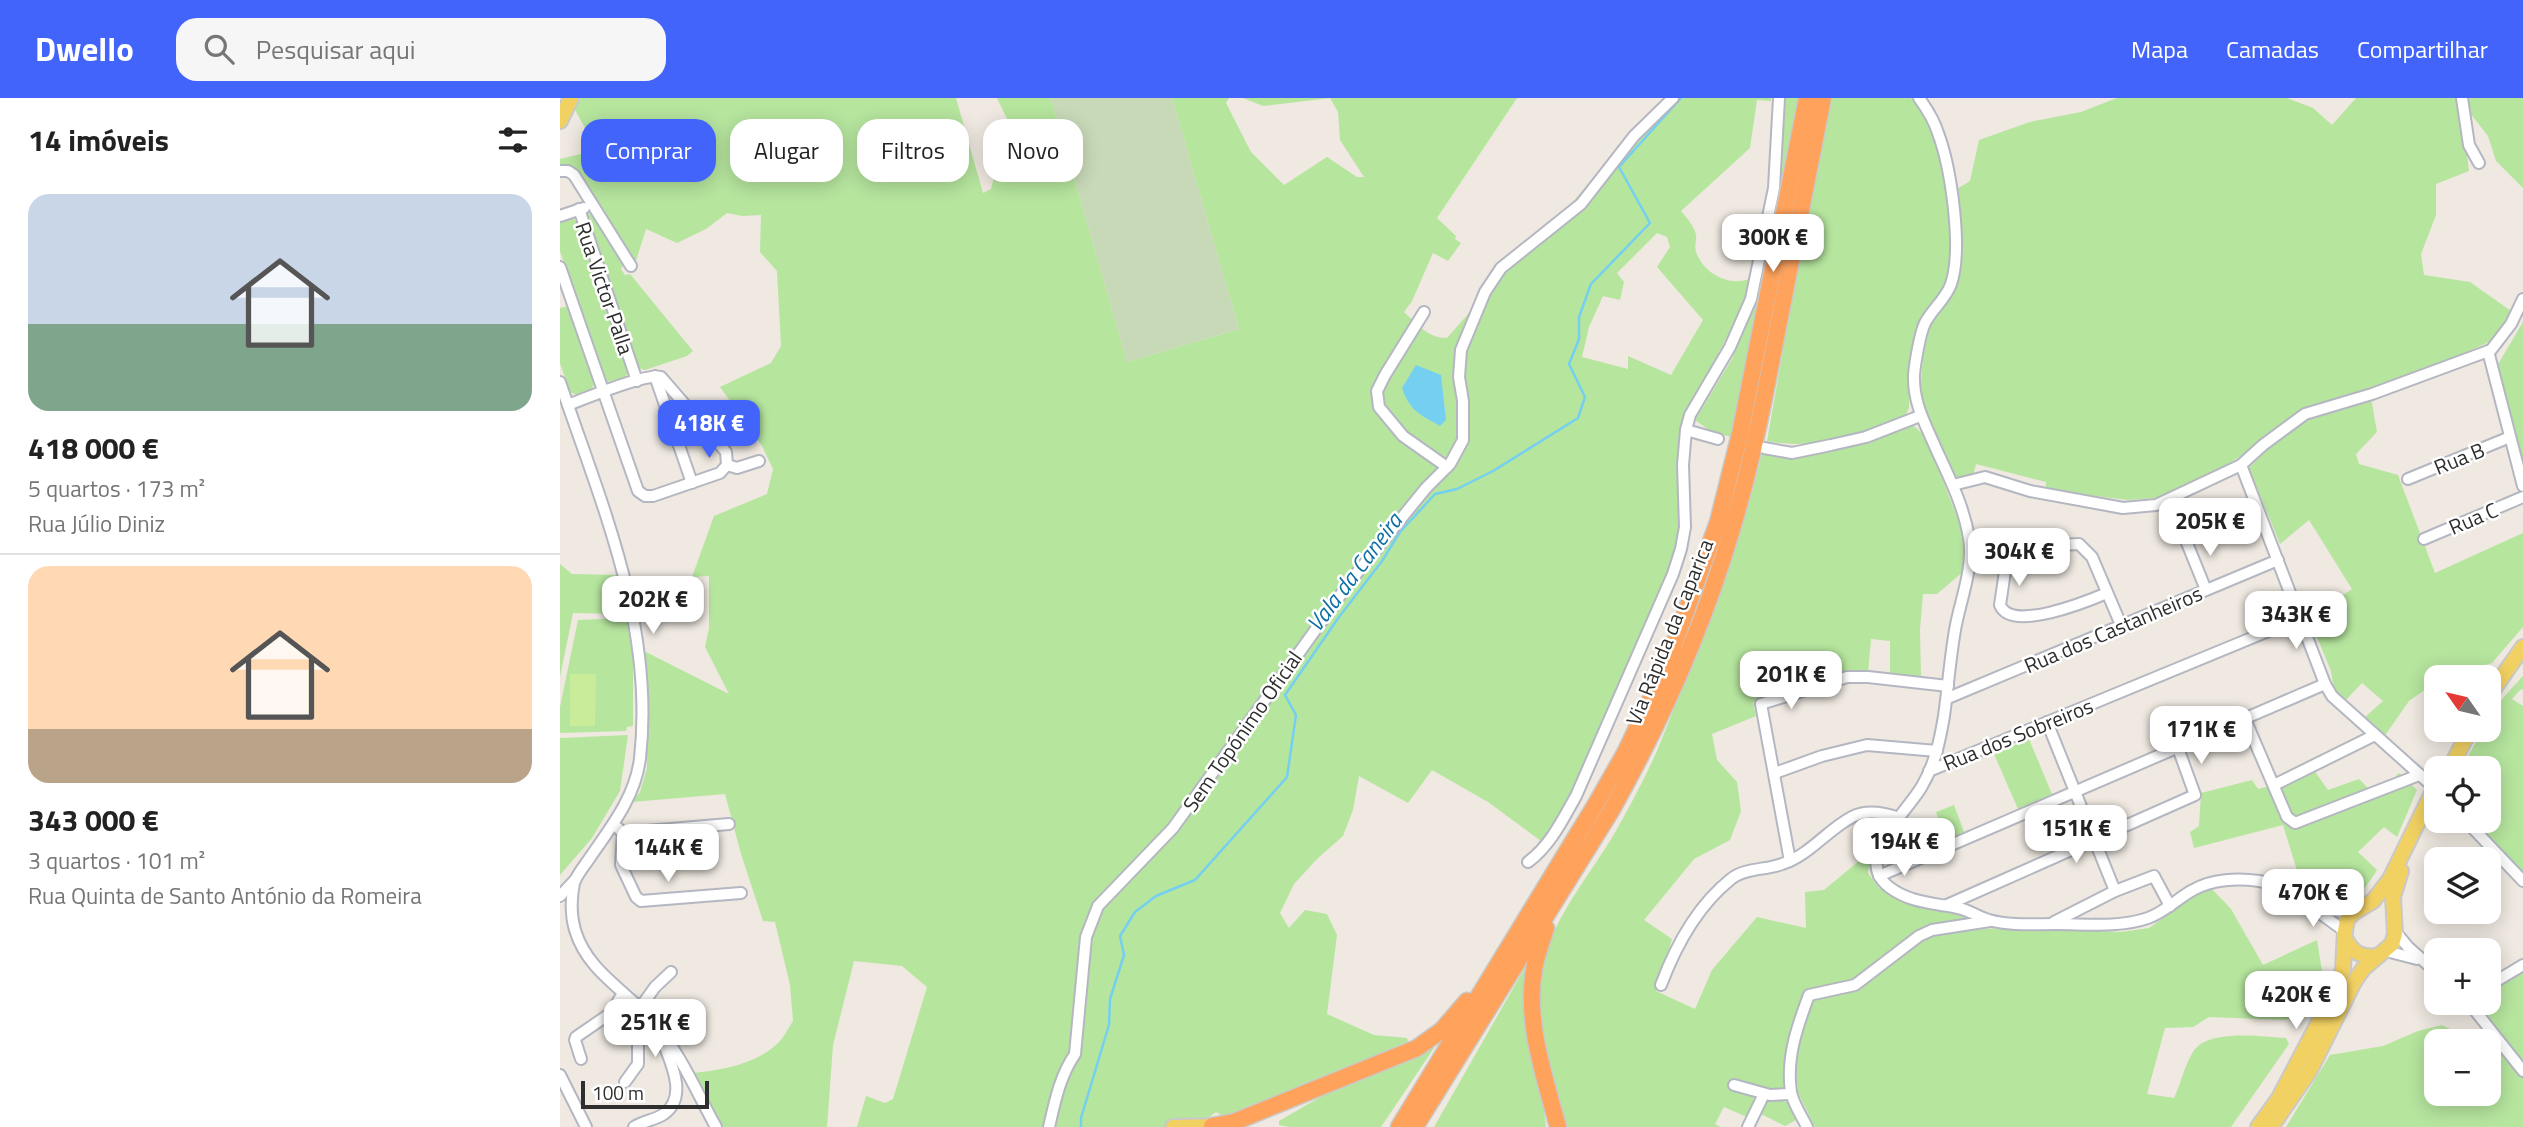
<!DOCTYPE html>
<html lang="pt">
<head>
<meta charset="utf-8">
<style>
	:root { --surface:#fff; --page:#f6f6f6; --text:#222; --muted:#767676; --line:#e0e0e0; --accent:#4264fb }
	body { margin:0; font-family:"Titillium Web",sans-serif; background:var(--page); color:var(--text); height:100vh; display:flex; flex-direction:column; font-size:26px; white-space:nowrap }
	* { box-sizing:border-box; margin:0 }
	p { font-size:23px; color:var(--muted) }
	.icon { flex:none; width:38px; height:38px; fill:none; stroke:currentColor; stroke-width:2; stroke-linecap:round; stroke-linejoin:round }
	.map { position:relative; flex:1; overflow:hidden }
	.details { display:flex; flex-direction:column; background:var(--surface); width:560px }
	.details>* { flex:none }
	.guide { position:absolute; left:21px; top:21px; width:665px; height:63px; display:flex; gap:14px }
	.needle { width:46px; rotate:304deg }
	.buttons { position:absolute; left:1864px; top:567px; display:grid; gap:14px }
	.buttons a { display:grid; place-items:center; width:77px; height:77px; border-radius:14px; background:var(--surface); box-shadow:0 4px 18px #0003; font-size:35px }
	.scale { position:absolute; left:21px; bottom:18px; width:128px; box-sizing:border-box; padding-left:7px; border:4px solid #2e2e2e; border-top:0; font-size:19px; line-height:24px; white-space:nowrap; color:#2e2e2e; -webkit-text-stroke:5px #fff; paint-order:stroke }
	.price { position:absolute; translate:-50% -60px; padding:0 16px; border-radius:14px; background:#fff; color:#222; font-size:23px; line-height:46px; filter:drop-shadow(0 2px 4px #0008) }
	.price::after { content:''; position:absolute; left:50%; top:42px; width:21px; height:16px; margin-left:-10px; background:inherit; clip-path:polygon(0 0,100% 0,50% 100%) }
	.price.selected { background:var(--accent); color:#fff }
	ul { padding:0; list-style:none }
	li { display:grid; align-content:center; gap:14px; height:371px; padding:0 28px }
	li+li { border-top:2px solid var(--line) }
	li span { display:grid; place-items:center; height:217px; border-radius:21px; color:#555 }
	li>.icon { margin-inline-start:auto }
	span .icon { width:126px; height:126px; fill:#fffc; stroke-width:1 }
	li b { font-size:30px }
	h2 { display:flex; justify-content:space-between; align-items:center; height:84px; padding:0 28px; font-size:30px }
	.chip { padding:0 24px; border-radius:21px; background:var(--surface); box-shadow:0 4px 18px #0003; font-size:24px; line-height:63px }
	.chip.selected { background:var(--accent); color:#fff }
	header { display:flex; align-items:center; gap:42px; box-sizing:border-box; height:98px; padding:0 35px; background:var(--accent); color:#fff }
	header strong { font-size:33px }
	nav { display:flex; gap:38px; margin-inline-start:auto; font-size:24px }
	.search { width:490px; height:63px; background:var(--page); display:flex; align-items:center; gap:18px; box-sizing:border-box; padding:0 24px; border-radius:21px; color:var(--muted); font-size:26px }
	main { display:flex; flex:1; min-height:0 }
	.map>svg:first-child { display:block }
</style>
</head>
<body>
<header>
<strong>Dwello</strong>
<div class="search"><svg class="icon" aria-label="search" viewBox="0 0 24 24"><circle cx="10" cy="10" r="6"/><path d="M15 15l6 6"/></svg>Pesquisar aqui</div>
<nav><a>Mapa</a><a>Camadas</a><a>Compartilhar</a></nav>
</header>
<main>
<section class="details">
<h2>14 imóveis<svg class="icon" aria-label="filters" viewBox="0 0 24 24"><path d="M4 7h16M4 17h16"/><circle cx="9" cy="7" r="2"/><circle cx="15" cy="17" r="2"/></svg></h2>
<ul>
<li><span style="background:linear-gradient(#c9d6e8 60%,#7fa58c 0)"><svg class="icon" aria-label="home" viewBox="0 0 24 24"><path d="M3 11l9-7 9 7M6 9v11h12V9"/></svg></span><div><b>418 000 €</b><p>5 quartos · 173 m²</p><p>Rua Júlio Diniz</p></div></li>
<li><span style="background:linear-gradient(#ffd9b3 75%,#b9a48a 0)"><svg class="icon" aria-label="home" viewBox="0 0 24 24"><path d="M3 11l9-7 9 7M6 9v11h12V9"/></svg></span><div><b>343 000 €</b><p>3 quartos · 101 m²</p><p>Rua Quinta de Santo António da Romeira</p></div></li>
</ul>
</section>
<div class="map">
<svg width="1963" height="1029" viewBox="0 0 1963 1029">
	<rect width="100%" height="100%" fill="#efe9e1"/>
	<g fill="#b6e59e" fill-rule="evenodd">
		<path d="M17,0h379l27,95 8,-4 17,-68 -11,-23h54l76,264 112,-33 -67,-231h57l-3,5 25,49 33,33 43,-28 30,20h7l-24,-37 -2,-28 -8,-14 -67,8 -20,-8h274l-80,120 19,18 -1,3 6,4 -13,18 -15,-8 -21,48 -8,11c13,12 24,26 43,26l29,-33 18,-37 39,-26 35,-34 44,-53 55,-57h104v3l-14,-1 -7,48 -69,63c5,6 14,16 15,24 1,5 -2,11 0,17 7,21 34,36 55,26l-9,31 -59,110 -6,36 3,58 -4,37 -101,239 -34,52 -53,-39 -56,-32 -24,33 -49,-27 -6,34 -10,26 -26,23 -23,25 -14,29 9,15 16,-18 22,4 10,21 -10,79 47,21 33,3 3,9 -186,70 -8,-5 -12,9 -20,-2 -1,8h-326l9,-31 19,7 8,-4 34,-112 -25,-21 -48,-5 -21,84 -6,82h-107l-29,-54c29,-2 65,-9 86,-29 7,-6 11,-16 16,-23l-3,-36 -15,-63 -12,-1 -22,-67 -16,-60 -93,8 8,-10 7,-24 -1,-116 83,42 -24,-47 4,-19v-52l-17,1 22,-61 53,-22 6,-25 -11,-23 -42,-59 51,-24 10,-17 -4,-75 -17,-19 1,-37 -19,1 -15,-3 -21,16 -29,14 -31,-14 -11,35 -58,-92 -17,-5v-8l37,-9 -23,-42zM1097,135l10,4 3,10 -13,20 46,53 -32,55 -43,-19v13l-46,-12 7,-30 14,-31 17,4 4,-18 -7,-9z"/>
		<path d="M1224,0h15l-68,339 -19,-5 -17,-12 37,-61 18,-44 15,-62 17,-104z"/>
		<path d="M1272,0h79l11,14 18,38 10,62 1,60 -41,100 -1,36 -5,10c-44,16 -89,33 -137,23l25,-142z"/>
		<path d="M1557,0h170l26,10 19,17 24,-27h104l9,73 -33,13v31l-15,39 3,21 46,7 41,29 -18,29 -69,32 -125,40 -36,24 -16,16 -43,27 -49,19 -27,2 -82,-10v-8l-70,-18 -3,12 -18,3 -35,-80 3,-44 9,-35 25,-36v-95l13,-8 9,-41 51,-18 51,-10z"/>
		<path d="M1906,0h57v90l-27,-27 -8,-25 -22,-28z"/>
		<path d="M25,115l7,1 32,50 -3,5 4,6 5,-1 63,77 -6,5 -42,14 -6,-2z"/>
		<path d="M11,119l6,5 51,148 -2,7 -19,5 -4,-4 -43,-127v-31z"/>
		<path d="M8,208l26,78 -3,6 -14,5 -7,-3 -10,-29v-55z"/>
		<path d="M1963,224v140l-26,-96z"/>
		<path d="M1811,300l6,34 -21,22 3,10 39,11 37,98 88,-40v94l-31,36 -44,14h-12v5l-27,19 -25,36 -20,-19 19,-17 -21,-18 -17,18 -11,-11 -3,-19 -22,-53 43,-29 -43,-69 -29,24 -31,-76 31,-31 29,-18z"/>
		<path d="M1354,328l12,11 35,90 5,24 -3,21 -26,22h-14l-3,35 1,49 -31,-5v-32l-19,-2 -3,34 -24,-2 -91,31 3,14 -44,18 5,26 20,22 4,29 -11,29 -36,19 -50,61 28,19 -16,52 39,18 17,-39 45,-53 49,11 -1,-36 19,-2 47,-39 -3,22 11,15 15,8 75,20 -1,6 -24,1 -86,56 -38,8 -19,12 -7,27 -8,60 -7,5 -27,4 3,7 -8,15 -23,-10 -9,17 5,3h-157c-12,-45 -27,-95 -24,-143 4,-52 44,-100 71,-143 17,-29 33,-59 47,-90 39,-98 81,-195 105,-298l28,6 44,-8 64,-23z"/>
		<path d="M0,466l12,10 45,1 6,39 -50,-1 -13,64z"/>
		<path d="M66,520l7,39v69l-6,1 -1,4 -66,2v-26l18,-87z"/>
		<path d="M1963,578v13l-3,1 -8,9 11,7v168l-49,-53h14v-53h-27l22,-38h5c1,-21 22,-39 35,-54z"/>
		<path d="M68,637l-8,56 -28,47 -32,37v-137z"/>
		<path d="M1469,641l23,55 -34,15 -24,-55z"/>
		<path d="M1751,668l17,24 31,-11 12,12 13,-2 15,-16 18,17 -20,47 -13,-10 -26,25 19,18c-4,6 -9,15 -14,19 -23,15 -45,0 -64,-12l-16,-52 -89,23 -4,-16 9,-6 2,-33 51,-13 6,9 16,-4z"/>
		<path d="M1394,707l10,27c-16,7 -56,35 -63,6l38,-17 -3,-9z"/>
		<path d="M1649,788l22,23 32,56 54,-25 5,31 -3,12 -20,30 -14,7 -76,-3 -16,10 -28,1 -18,66 27,4c7,-14 10,-32 19,-46 15,-24 69,-15 93,-14l3,6 -58,83h-416l-17,-34 -3,-38 16,-53 12,-7 30,-5 20,-10 47,-41 19,-7 76,-5 106,5 28,-4z"/>
		<path d="M967,866l19,163h-112z"/>
		<path d="M1963,871v96l-49,-62h14l1,-13z"/>
		<path d="M1882,927l31,15 -37,1v35l-9,9 9,1v8h52v-53h-6l6,-8 35,43v51h-237l44,-72 53,-9 35,-15z"/>
		<path d="M880,941l-59,88h-92l-10,-2v-4l64,-37z"/>
		<path d="M1211,1001l17,3 10,17 -13,7 -26,-13 8,-13z"/>
	</g>
	<path fill="#c8d9b8" d="M491,0h121l67,231 -112,33z"/>
	<path fill="#c9ec9a" d="M10,576h26l-1,52h-25z"/>
	<path fill="#75cff0" d="M856,267l25,10 5,45 -6,6c-21,-12 -30,-15 -38,-38z"/>
	<g fill="none" stroke-linecap="round" stroke-linejoin="round">
		<path stroke="#75cff0" stroke-width="2.5" d="M521,1029v-9l28,-93 1,-26 14,-44 -4,-19 15,-24 21,-16 39,-16 92,-103 9,-62 -11,-20 54,-78 43,-56 18,-29 35,-38 22,-5 36,-18 85,-53 7,-21 -16,-33 10,-25v-22l12,-33 59,-61 -31,-56 62,-69"/>
		<g stroke="#b4b7c1" stroke-width="14">
			<g id="minor">
				<path d="M1359,0c8,11 15,22 19,35 13,35 25,116 13,151 -5,15 -19,25 -26,39 -5,10 -10,40 -11,52 -1,29 12,50 23,76 13,28 27,56 32,87 5,30 -9,63 -14,92 -5,29 -7,57 -11,86 -4,24 -9,48 -22,70 -15,27 -70,72 -33,101 21,16 45,16 69,21 11,2 20,9 31,12 21,6 45,4 67,4 30,0 63,4 92,-6 17,-6 30,-20 45,-28 19,-11 45,-12 66,-9 28,4 62,34 86,50"/>
				<path d="M1902,0l7,47 10,18"/>
				<path d="M0,73h8l6,4 57,91"/>
				<path d="M19,111l58,172"/>
				<path d="M0,118l24,-8"/>
				<path d="M0,169l78,224 7,5h8l67,-23 7,-8 -1,-13 -65,-75c-15,-4 -75,21 -93,28"/>
				<path d="M864,214l-39,63 -8,16 2,16 24,29 44,31"/>
				<path d="M1928,253l35,135"/>
				<path d="M95,278l37,107"/>
				<path d="M0,284c41,121 95,244 80,376 -4,37 -28,68 -49,98 -5,8 -14,18 -17,27 -3,15 -3,33 1,47 13,44 56,63 82,96 25,31 40,67 59,101"/>
				<path d="M1158,341l-32,-9 4,-15 40,-68 21,-48 23,-111 5,-90"/>
				<path d="M1204,350l28,5 39,-8 35,-8 54,-21"/>
				<path d="M167,367l10,3 22,-7"/>
				<path d="M1681,367l84,219 7,12 97,87"/>
				<path d="M1848,381l102,-42"/>
				<path d="M1393,387l32,-8 45,14 93,17 33,-3 85,-40 22,-20 42,-31 67,-20 119,-44 20,-26 12,-25"/>
				<path d="M1625,440l21,52"/>
				<path d="M1864,441l99,-42"/>
				<path d="M1499,447l20,-1 13,13 29,68"/>
				<path d="M1410,451l38,2 -8,54c11,28 88,-4 107,-12"/>
				<path d="M1388,600l330,-138"/>
				<path d="M1685,621l42,98 8,6 124,-48"/>
				<path d="M1487,624l68,169"/>
				<path d="M1369,673l371,-153"/>
				<path d="M1215,675l47,-17 45,-11 70,6"/>
				<path d="M1714,687l101,-50"/>
				<path d="M1906,723l57,60"/>
				<path d="M58,730l5,5 106,-9"/>
				<path d="M63,735l-2,32 15,32 5,4 100,-8"/>
				<path d="M1230,763l-29,-157 86,-27h21l80,9"/>
				<path d="M968,764c22,-16 35,-43 48,-66l97,-222 8,-25 4,-22 -2,-62 3,-35"/>
				<path d="M1319,778l446,-192"/>
				<path d="M0,798l15,-16"/>
				<path d="M1387,807l248,-110 -17,-47"/>
				<path d="M1758,811l35,4"/>
				<path d="M1494,824l61,-31 39,-15 16,30"/>
				<path d="M1834,832l14,17 28,25"/>
				<path d="M1826,853l31,8"/>
				<path d="M1101,887c15,-40 36,-79 70,-106 13,-11 35,-9 51,-15 28,-9 45,-34 70,-47 15,-8 33,-4 47,1"/>
				<path d="M1928,888l35,-21"/>
				<path d="M1909,905l54,68"/>
				<path d="M80,910l15,-21 16,-15"/>
				<path d="M21,961l-6,-19 1,-3 35,-24 12,-20"/>
				<path d="M0,977l26,52"/>
				<path d="M65,984l13,-18v-36l7,-15"/>
				<path d="M1174,987l36,10 21,-1"/>
				<path d="M74,1029c9,-6 21,-7 30,-13 24,-17 7,-51 -1,-72"/>
				<path d="M489,1029c6,-26 11,-51 26,-73l11,-117 12,-31 75,-78 179,-249 74,-91 24,-24 13,-24v-39l-4,-24 2,-27 24,-58 16,-24 80,-64 53,-68 39,-38"/>
				<path d="M1188,1029l16,-33"/>
				<path d="M1247,1029c-5,-11 -14,-23 -16,-35 -5,-34 6,-65 18,-97l46,-10 64,-49 13,-6 58,-9"/>
			</g>
		</g>
		<g stroke="#c9c9c9" stroke-width="18">
			<g id="major">
				<path d="M0,23l11,-23"/>
				<path d="M1928,599l35,-50"/>
				<path d="M1890,670l20,-38"/>
				<path d="M1786,842c7,13 16,18 31,16"/>
				<path d="M613,1029l48,-1"/>
				<path d="M1698,1029l21,-29 53,-101 11,-27 2,-39 2,-11 6,-7 20,-12 17,-22 46,-94"/>
				<path d="M1711,1029l38,-55 45,-90 9,-13 29,-25 3,-10 -2,-37 8,-26"/>
			</g>
		</g>
		<g stroke="#c9c9c9" stroke-width="19">
			<g id="highway">
				<path d="M986,830c-4,13 -10,28 -12,42 -9,52 11,108 24,157"/>
				<path d="M652,1028l22,-4 183,-74 25,-18 25,-29"/>
				<path d="M839,1029l197,-323 29,-51 41,-86 52,-145 22,-88 67,-336"/>
				<path d="M855,1029l196,-316c50,-89 92,-183 121,-282 20,-66 33,-134 46,-202 15,-76 30,-153 45,-229"/>
			</g>
		</g>
		<use href="#minor" stroke="#fff" stroke-width="10"/>
		<use href="#major" stroke="#f2d163" stroke-width="14"/>
		<use href="#highway" stroke="#ffa35c" stroke-width="16"/>
	</g>
	<g text-anchor="middle" dominant-baseline="central" stroke-width="5" stroke-linejoin="round" paint-order="stroke">
		<g font-size="21" fill="#2e2e2e" stroke="#fff">
			<text transform="translate(45 190) rotate(71)">Rua Victor Palla</text>
			<text transform="translate(1899 360) rotate(-22)">Rua B</text>
			<text transform="translate(1913 420) rotate(-23)">Rua C</text>
			<text transform="translate(1553 531) rotate(-23)">Rua dos Castanheiros</text>
			<text transform="translate(1109 534) rotate(-68)">Via Rápida da Caparica</text>
			<text transform="translate(682 633) rotate(-55)">Sem Topónimo Oficial</text>
			<text transform="translate(1458 636) rotate(-22)">Rua dos Sobreiros</text>
		</g>
		<g font-size="23" font-style="italic" fill="#0d6fa3" stroke="#fff">
			<text transform="translate(794 474) rotate(-53)">Vala da Caneira</text>
		</g>
	</g>
</svg>
<div class="buttons">
<a><svg class="needle" viewBox="-14 -14 28 28"><path d="M0-13l5 13h-10z" fill="#e53935"/><path d="M0 13l5-13h-10z" fill="#767676"/></svg></a>
<a><svg class="icon" aria-label="locate" viewBox="0 0 24 24"><circle cx="12" cy="12" r="6"/><path d="M12 2v4M12 18v4M2 12h4M18 12h4"/></svg></a>
<a><svg class="icon" aria-label="layers" viewBox="0 0 24 24"><path d="M12 4l9 5-9 5-9-5zM3 14l9 5 9-5"/></svg></a>
<a>+</a>
<a>−</a>
</div>
<div class="scale">100 m</div>
<b class="price" style="left:1213px;top:176px">300K €</b>
<b class="price selected" style="left:149px;top:362px">418K €</b>
<b class="price" style="left:1650px;top:460px">205K €</b>
<b class="price" style="left:1459px;top:490px">304K €</b>
<b class="price" style="left:93px;top:538px">202K €</b>
<b class="price" style="left:1736px;top:553px">343K €</b>
<b class="price" style="left:1231px;top:613px">201K €</b>
<b class="price" style="left:1641px;top:668px">171K €</b>
<b class="price" style="left:1516px;top:767px">151K €</b>
<b class="price" style="left:1344px;top:780px">194K €</b>
<b class="price" style="left:108px;top:786px">144K €</b>
<b class="price" style="left:1753px;top:831px">470K €</b>
<b class="price" style="left:1736px;top:933px">420K €</b>
<b class="price" style="left:95px;top:961px">251K €</b>
<div class="guide">
<a class="chip selected">Comprar</a>
<a class="chip">Alugar</a>
<a class="chip">Filtros</a>
<a class="chip">Novo</a>
</div>
</div>
</main>
</body>
</html>
